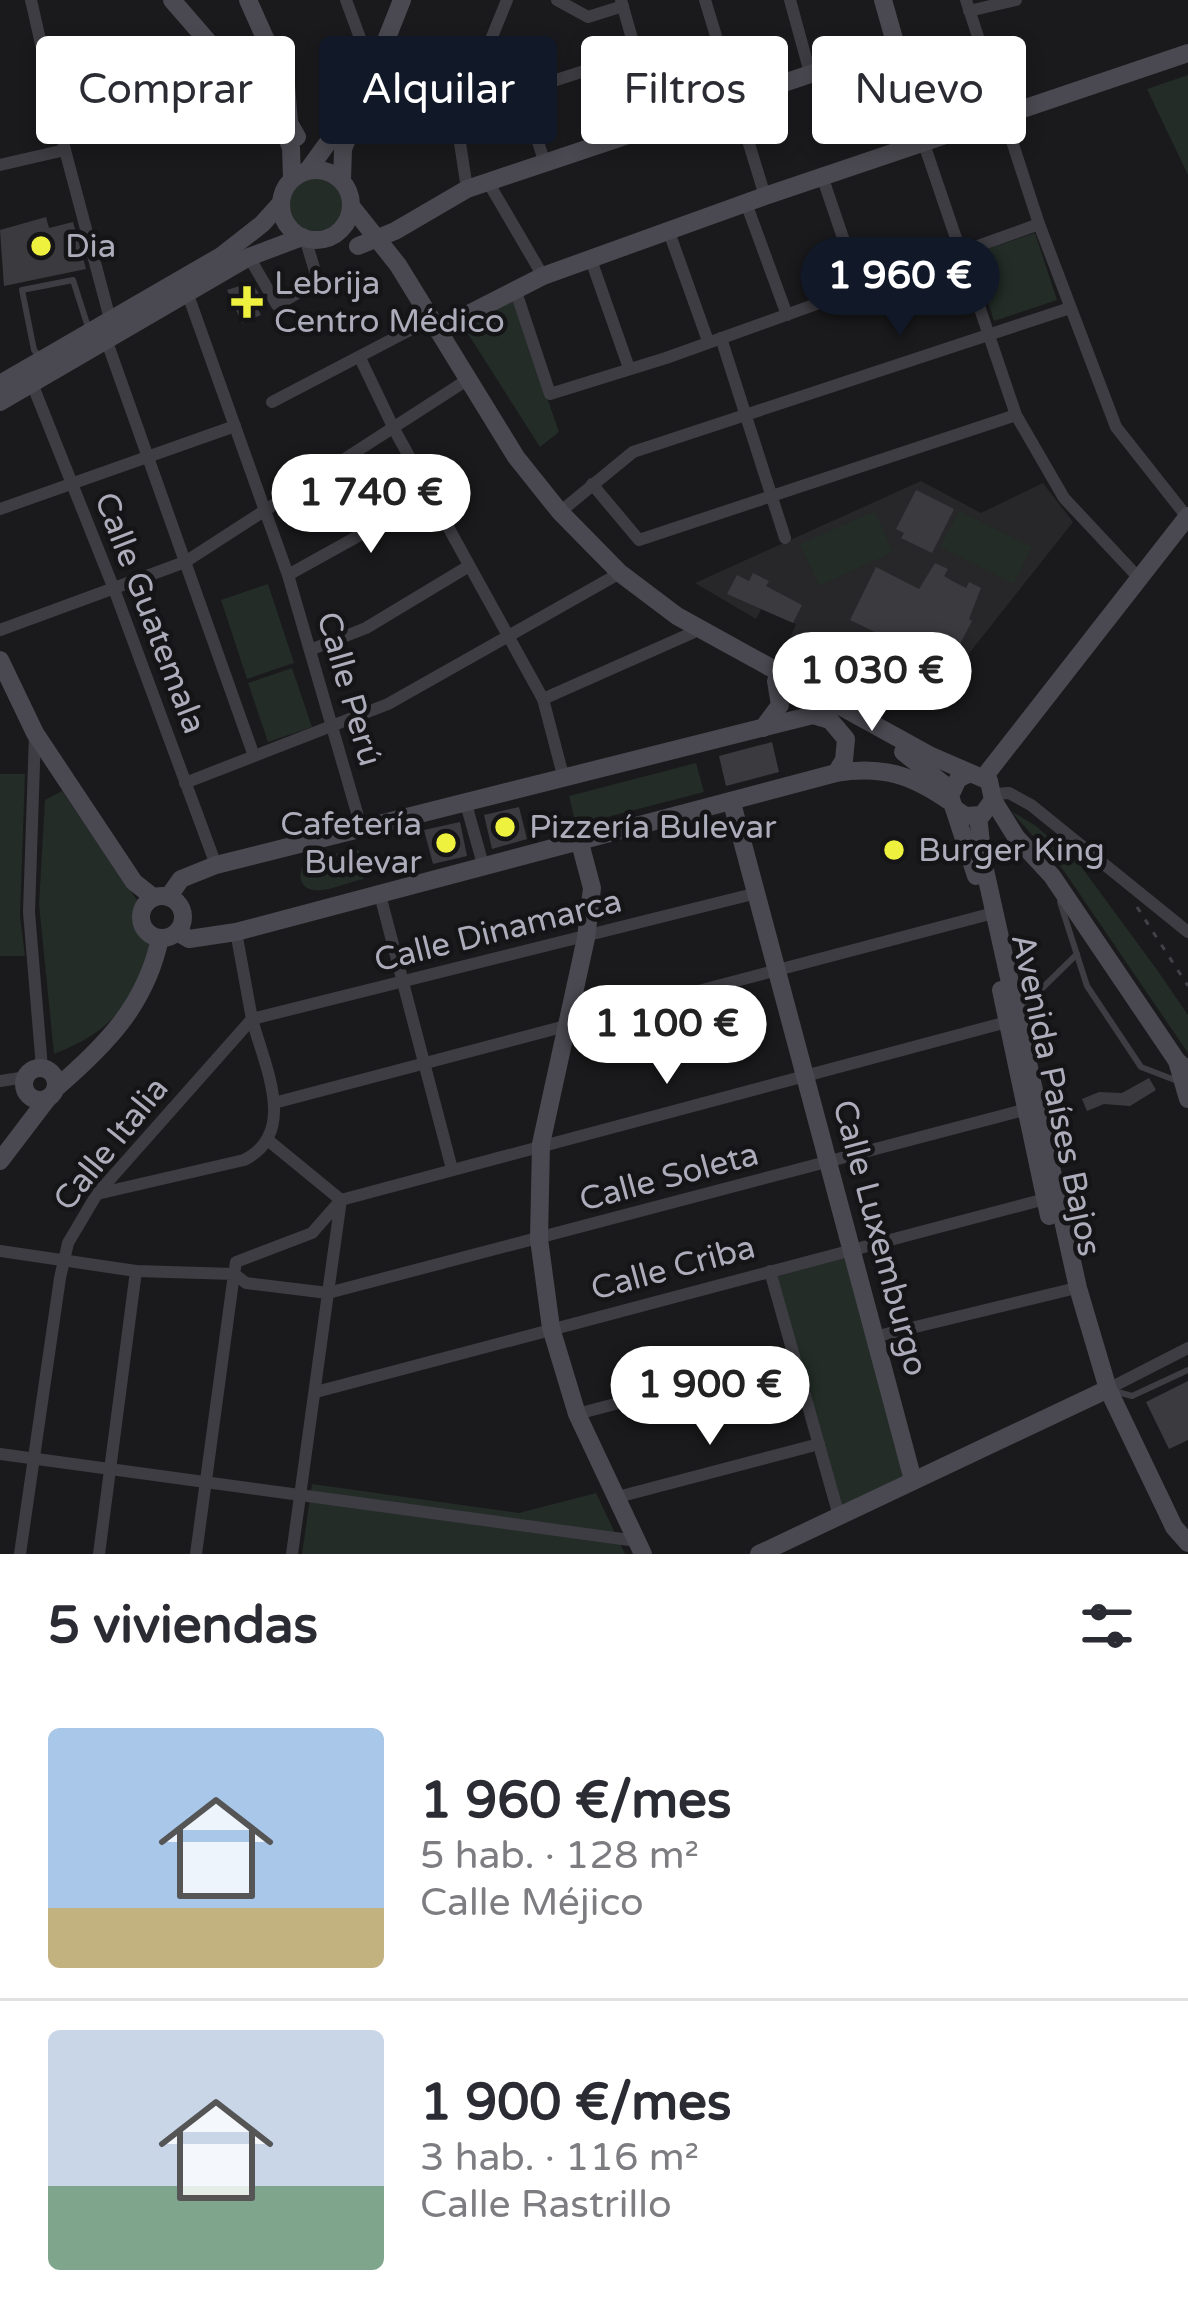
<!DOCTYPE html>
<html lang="es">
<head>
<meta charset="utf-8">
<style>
	:root { --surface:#fff; --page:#f7f7f7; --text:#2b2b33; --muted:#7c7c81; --line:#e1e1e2; --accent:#111827 }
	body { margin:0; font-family:"Varela Round",sans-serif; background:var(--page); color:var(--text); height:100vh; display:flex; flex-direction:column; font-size:45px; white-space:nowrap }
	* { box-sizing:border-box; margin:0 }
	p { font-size:39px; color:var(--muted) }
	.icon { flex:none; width:66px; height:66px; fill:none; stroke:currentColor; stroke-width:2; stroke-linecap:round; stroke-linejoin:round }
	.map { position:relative; height:1554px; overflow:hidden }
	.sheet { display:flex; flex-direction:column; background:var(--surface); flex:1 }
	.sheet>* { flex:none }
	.guide { position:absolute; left:36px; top:36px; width:1116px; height:108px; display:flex; gap:24px }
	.price { position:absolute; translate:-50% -102px; padding:0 27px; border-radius:42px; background:#fff; color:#222; font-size:39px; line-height:78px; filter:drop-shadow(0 3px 6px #0008) }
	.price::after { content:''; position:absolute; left:50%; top:72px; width:36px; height:27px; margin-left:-18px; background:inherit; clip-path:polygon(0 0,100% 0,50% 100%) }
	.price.on { background:var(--accent); color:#fff }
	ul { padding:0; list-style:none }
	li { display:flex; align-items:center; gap:36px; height:300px; padding:0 48px }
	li+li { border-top:3px solid var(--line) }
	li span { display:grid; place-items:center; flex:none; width:336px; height:240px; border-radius:12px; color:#555 }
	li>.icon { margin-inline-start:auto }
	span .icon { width:144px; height:144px; fill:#fffc; stroke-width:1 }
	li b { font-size:51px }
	h2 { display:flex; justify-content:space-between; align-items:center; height:144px; padding:0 48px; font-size:51px }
	.pill { padding:0 42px; border-radius:12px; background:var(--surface); box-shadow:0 6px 18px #0003; font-size:42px; line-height:108px }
	.pill.on { background:var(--accent); color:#fff }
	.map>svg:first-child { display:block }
</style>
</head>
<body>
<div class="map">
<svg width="1188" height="1554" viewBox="0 0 1188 1554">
	<rect width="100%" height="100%" fill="#1a1a1c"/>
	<path fill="#272629" d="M921,481l60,32 62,-30 30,39 -148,187 -135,-71 6,-14 -34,-16 -6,11 -61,-36z"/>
	<g fill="#232c27">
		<path d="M1188,75v100l-41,-86z"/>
		<circle cx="316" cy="204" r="27"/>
		<path d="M1035,233l22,67 -63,21 -22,-67z"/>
		<path d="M513,300l46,132 -19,15 -77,-121z"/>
		<path d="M875,511l18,41 -74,34 -19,-42z"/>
		<path d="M959,511l73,36 -18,37 -74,-37z"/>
		<path d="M268,584l26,79 -47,16 -26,-79z"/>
		<path d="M292,668l20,59 -44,15 -20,-59z"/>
		<path d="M696,763l8,29 -128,33 -7,-29z"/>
		<path d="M0,774h25l-5,142 5,40h-25z"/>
		<path d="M62,791l75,109 -1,27 17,22c-26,57 -38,81 -99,105l-15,-150 6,-104z"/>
		<path d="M1011,811l25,15 44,39 75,102 33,48v38l-124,-182z"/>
		<path d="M358,850l12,13 -7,16c-14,3 -36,13 -49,11 -16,-1 -18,-22 -5,-29 13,-7 34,-8 49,-11z"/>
		<path d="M846,1257l59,219 -64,32 -64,-233z"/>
		<path d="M312,1484l207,29 77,-20 29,61h-323z"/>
	</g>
	<g fill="#3b3a3e">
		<path d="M46,217l3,11 24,-6 13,47 -82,17 -4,-56z"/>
		<path d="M252,282l11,19 -7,4 5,10 -19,8 -15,-33z"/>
		<path d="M916,490l38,19 -22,44 -31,-15 3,-5 -8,-4z"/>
		<path d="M935,563l13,6 -4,7 12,7 10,5 3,-6 12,6 -12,31 3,2 -24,46 -5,-3 -8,16 -6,-3 -7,12 -36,-19 5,-11 -7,-4 7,-15 -41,-20 26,-53 43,22z"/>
		<path d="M753,573l16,8 -3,5 36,19 -9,18 -66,-29 10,-19 12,6z"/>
		<path d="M772,742l7,30 -53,14 -7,-30z"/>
		<path d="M519,807l8,32 -35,10 -8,-34z"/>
		<path d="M460,822l7,34 -34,8 -9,-34z"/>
		<path d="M1149,1078l7,12 -26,16 -26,-2 -17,7 -5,-12 17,-7 23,1z"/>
		<path d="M1188,1381v59l-19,9 -23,-47z"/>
	</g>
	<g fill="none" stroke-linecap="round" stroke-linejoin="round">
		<path stroke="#414148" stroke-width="3" stroke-dasharray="6 9" stroke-linecap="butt" d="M1137,907l51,79"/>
		<g stroke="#3e3d43" stroke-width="6">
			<path d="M41,358l-7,-8 -12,-60 51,-10 15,47"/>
			<path d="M1060,902l27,84 54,81 39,15"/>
			<path d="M1020,1010l57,-56"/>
			<path d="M1114,1391l18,5 56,-26"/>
		</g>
		<g stroke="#3e3d43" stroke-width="12">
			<path d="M31,0l34,150 45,169"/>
			<path d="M346,0l17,46 -4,36"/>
			<path d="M557,0l31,17 35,-11"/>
			<path d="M621,0l36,126"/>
			<path d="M705,0l60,196"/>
			<path d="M790,0l20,73"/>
			<path d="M966,0l73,224 77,203 71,90"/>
			<path d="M969,11l47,-11"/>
			<path d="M382,50l91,35"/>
			<path d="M923,141l93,274 48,83 73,78"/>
			<path d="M545,164l-23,-73 115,-37"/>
			<path d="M0,165l65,-15"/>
			<path d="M822,176l38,112"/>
			<path d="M488,182l55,94"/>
			<path d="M467,189l-10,-66 50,-123"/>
			<path d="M746,203l41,112"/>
			<path d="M669,232l39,109"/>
			<path d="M249,257l28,48 41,-24 -13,-43"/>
			<path d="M591,260l38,108"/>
			<path d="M187,292l101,283 74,255"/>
			<path d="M516,292l34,102 116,-36 373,-134"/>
			<path d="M721,338l64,200"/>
			<path d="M106,339l148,417"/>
			<path d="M360,358l34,71 149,270 21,80"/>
			<path d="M31,381l83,208 102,276"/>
			<path d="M272,402l159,-83"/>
			<path d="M592,484l47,56 377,-125"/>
			<path d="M0,509l235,-83"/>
			<path d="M560,512l73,-60 437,-144"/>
			<path d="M288,575l144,-80"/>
			<path d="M0,630l185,-68 282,-182"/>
			<path d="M310,650l56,-22 103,-62"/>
			<path d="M543,699l149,-66"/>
			<path d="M35,734l-6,178 13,156"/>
			<path d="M185,783l203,-79 232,-131"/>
			<path d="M994,794l15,-1 22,12 157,127"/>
			<path d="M466,804l18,64"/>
			<path d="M380,895l72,274"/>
			<path d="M0,1081l26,-4"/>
			<path d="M274,1103l712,-188"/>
			<path d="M269,1141l72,59"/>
			<path d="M97,1194l147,-34c55,-27 20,-95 8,-141l505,-126"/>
			<path d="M341,1200l666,-178"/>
			<path d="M341,1200l-13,93 -82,-10 -12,-9 2,-12 76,-29z"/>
			<path d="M0,1251l136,20 98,3 -38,280"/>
			<path d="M770,1271l69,245"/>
			<path d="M874,1337l194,-47"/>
			<path d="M1108,1389l80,-41"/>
			<path d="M316,1392l729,-193"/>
			<path d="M577,1414l217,-57"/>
			<path d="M0,1454l637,87"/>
			<path d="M614,1498l205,-54"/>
			<path d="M20,1554l40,-276 8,-35 29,-49 155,-175 -16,-87"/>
			<path d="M99,1554l37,-283"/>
			<path d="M292,1554l36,-261 696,-183"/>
		</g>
		<g stroke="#4a4951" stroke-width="18">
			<path d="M172,0l111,128 8,20 1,30"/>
			<path d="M248,0l38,85 3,38 8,14"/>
			<path d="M883,0l40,141"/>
			<circle cx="316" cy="205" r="35"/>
			<path d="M308,170l29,-40 9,-21"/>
			<path d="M342,180l1,-31 59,-149"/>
			<path d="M351,206l47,59 118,192 44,55 60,61 57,43 252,139 60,26 4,19 -11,15 -17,1 -11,-8"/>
			<path d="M358,246l37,-15 72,-42 430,-144"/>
			<path d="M437,330l106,-54 222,-80 423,-143"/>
			<path d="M0,384l221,-128 41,-32 18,-20"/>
			<path d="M0,402l249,-145 53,-20"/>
			<path d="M0,660l35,73 99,149 19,15"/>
			<path d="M763,728l17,-23 -4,-24"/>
			<path d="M903,752l48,38"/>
			<path d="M836,773c46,-8 76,2 113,28"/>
			<path d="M970,773l-12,6 -8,17 26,80"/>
			<path d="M984,777l204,-261"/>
			<path d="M993,800l23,37 36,39 125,185 11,10"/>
			<path d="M732,803l181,677"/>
			<path d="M978,816l5,45 95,427 30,101 66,138 14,16"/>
			<path d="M580,843l12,45 -6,50 -45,206 -2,95 12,89 26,86 66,140"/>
			<circle cx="162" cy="917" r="21"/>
			<path d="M169,896l12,-17 35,-14 597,-150 17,5 16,19 -2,21 -8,13 -600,159 -47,7 -12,-7"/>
			<path d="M1001,990l48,226"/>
			<path d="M1177,1061l11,38"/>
			<circle cx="40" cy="1084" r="16"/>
			<path d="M55,1089c51,-44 91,-84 105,-151"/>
			<path d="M0,1161l48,-63"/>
			<path d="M759,1554l349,-165"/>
		</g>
	</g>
	<g fill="#eef13d" stroke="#151517" stroke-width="4.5">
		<circle cx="41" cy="246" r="12"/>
		<path d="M241 284h12v12h12v12h-12v12h-12v-12h-12v-12h12z"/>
		<circle cx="505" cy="827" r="12"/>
		<circle cx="446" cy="843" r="12"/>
		<circle cx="894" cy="850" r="12"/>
	</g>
	<g text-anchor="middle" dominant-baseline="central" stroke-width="9" stroke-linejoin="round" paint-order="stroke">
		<g font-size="33" fill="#adacbb" stroke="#151517" text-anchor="start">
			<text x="65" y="246">Dia</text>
			<text x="274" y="283">Lebrija<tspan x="274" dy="38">Centro Médico</tspan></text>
			<text x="422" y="824" text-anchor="end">Cafetería<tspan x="422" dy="38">Bulevar</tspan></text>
			<text x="529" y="827">Pizzería Bulevar</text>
			<text x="918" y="850">Burger King</text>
		</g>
		<g font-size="33" fill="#adacbb" stroke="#151517">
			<text transform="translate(150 613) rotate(69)">Calle Guatemala</text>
			<text transform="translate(349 689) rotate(74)">Calle Perú</text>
			<text transform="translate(498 931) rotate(-14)">Calle Dinamarca</text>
			<text transform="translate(1056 1095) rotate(78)">Avenida Países Bajos</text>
			<text transform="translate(111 1144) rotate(-51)">Calle Italia</text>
			<text transform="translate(669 1177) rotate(-15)">Calle Soleta</text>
			<text transform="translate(880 1238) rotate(75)">Calle Luxemburgo</text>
			<text transform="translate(673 1268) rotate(-15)">Calle Criba</text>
		</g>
	</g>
</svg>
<b class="price on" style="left:900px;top:339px">1 960 €</b>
<b class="price" style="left:371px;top:556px">1 740 €</b>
<b class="price" style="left:872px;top:734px">1 030 €</b>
<b class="price" style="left:667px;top:1087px">1 100 €</b>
<b class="price" style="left:710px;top:1448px">1 900 €</b>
<div class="guide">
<a class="pill">Comprar</a>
<a class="pill on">Alquilar</a>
<a class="pill">Filtros</a>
<a class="pill">Nuevo</a>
</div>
</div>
<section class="sheet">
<h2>5 viviendas<svg class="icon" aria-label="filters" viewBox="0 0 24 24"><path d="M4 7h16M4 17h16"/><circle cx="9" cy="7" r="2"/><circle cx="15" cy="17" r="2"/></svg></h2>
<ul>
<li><span style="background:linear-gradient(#a9c7e8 75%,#c2b280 0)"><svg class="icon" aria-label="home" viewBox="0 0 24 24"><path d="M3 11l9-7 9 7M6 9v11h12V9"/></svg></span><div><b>1 960 €/mes</b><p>5 hab. · 128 m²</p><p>Calle Méjico</p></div></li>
<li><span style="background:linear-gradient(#c9d6e8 65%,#7fa58c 0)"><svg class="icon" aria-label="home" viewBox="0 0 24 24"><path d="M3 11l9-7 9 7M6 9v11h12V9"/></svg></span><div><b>1 900 €/mes</b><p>3 hab. · 116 m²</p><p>Calle Rastrillo</p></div></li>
</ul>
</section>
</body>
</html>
